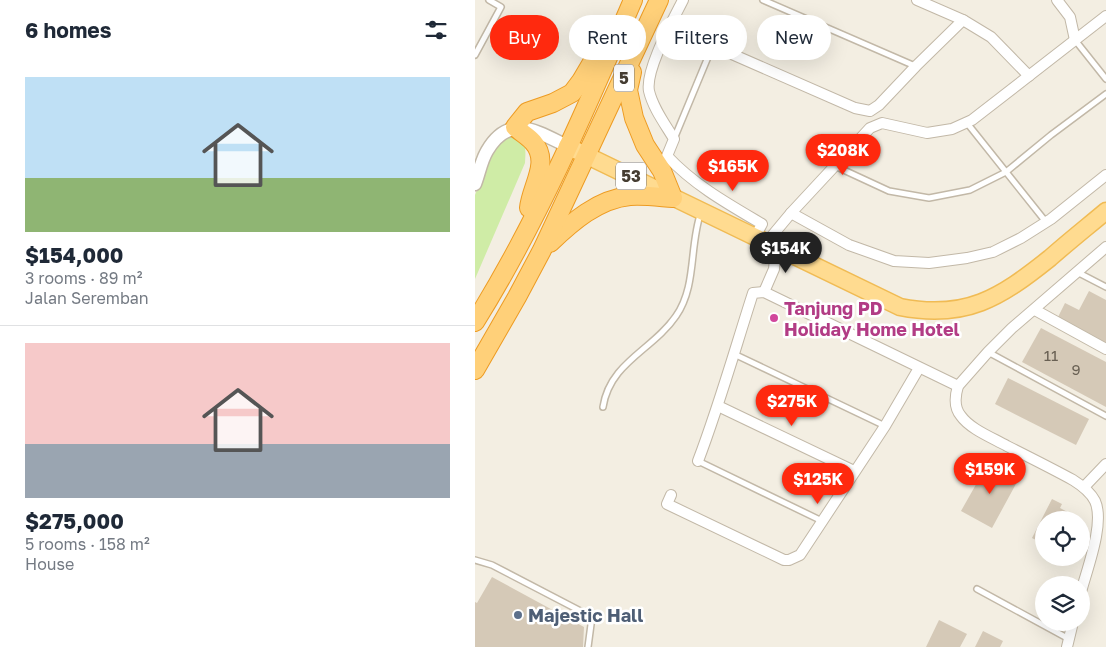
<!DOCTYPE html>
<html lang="en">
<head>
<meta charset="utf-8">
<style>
	:root { --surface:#fff; --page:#f6f6f7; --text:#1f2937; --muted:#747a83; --line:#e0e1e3; --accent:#ff290e }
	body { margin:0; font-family:"Golos Text",sans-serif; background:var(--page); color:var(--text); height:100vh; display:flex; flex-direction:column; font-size:19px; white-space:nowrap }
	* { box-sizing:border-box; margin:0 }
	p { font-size:16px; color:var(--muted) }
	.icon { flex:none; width:28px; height:28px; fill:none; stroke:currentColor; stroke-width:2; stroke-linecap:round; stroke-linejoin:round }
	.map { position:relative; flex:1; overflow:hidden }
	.drawer { display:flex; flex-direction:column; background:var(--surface); width:475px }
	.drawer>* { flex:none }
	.top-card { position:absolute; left:15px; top:15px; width:475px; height:45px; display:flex; gap:10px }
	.fabs { position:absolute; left:560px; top:511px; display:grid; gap:10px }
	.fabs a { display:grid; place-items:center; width:55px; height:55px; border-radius:50%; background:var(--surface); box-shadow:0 5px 20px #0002; font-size:25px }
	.price { position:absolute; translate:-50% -42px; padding:0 11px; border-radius:18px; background:var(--accent); color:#fff; font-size:16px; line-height:32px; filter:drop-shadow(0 1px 2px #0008) }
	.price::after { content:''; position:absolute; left:50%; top:30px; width:15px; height:11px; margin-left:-8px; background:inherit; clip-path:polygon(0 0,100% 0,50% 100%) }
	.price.active { background:#222; color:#fff }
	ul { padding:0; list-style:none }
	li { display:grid; align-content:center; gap:10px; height:265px; padding:0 25px }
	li+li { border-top:1px solid var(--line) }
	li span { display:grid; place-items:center; height:155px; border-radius:0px; color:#555 }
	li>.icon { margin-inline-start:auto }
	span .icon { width:90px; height:90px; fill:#fffc; stroke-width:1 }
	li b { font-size:21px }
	h2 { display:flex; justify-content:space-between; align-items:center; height:60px; padding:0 25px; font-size:21px }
	.tag { padding:0 18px; border-radius:22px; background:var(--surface); box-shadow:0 5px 20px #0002; font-size:18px; line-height:45px }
	.tag.active { background:var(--accent); color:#fff }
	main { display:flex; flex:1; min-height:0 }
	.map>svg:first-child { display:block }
</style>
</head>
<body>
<main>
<section class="drawer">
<h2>6 homes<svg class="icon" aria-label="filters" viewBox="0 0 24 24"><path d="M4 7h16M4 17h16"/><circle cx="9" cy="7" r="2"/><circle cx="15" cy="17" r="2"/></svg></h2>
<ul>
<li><span style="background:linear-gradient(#bfe0f5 65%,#8fb573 0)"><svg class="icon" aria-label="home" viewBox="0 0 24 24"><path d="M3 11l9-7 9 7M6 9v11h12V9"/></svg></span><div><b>$154,000</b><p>3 rooms · 89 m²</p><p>Jalan Seremban</p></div></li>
<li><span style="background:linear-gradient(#f6c9c9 65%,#9aa5b1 0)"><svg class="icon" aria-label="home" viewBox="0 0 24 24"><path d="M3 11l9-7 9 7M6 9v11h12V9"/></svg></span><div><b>$275,000</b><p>5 rooms · 158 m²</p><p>House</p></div></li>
</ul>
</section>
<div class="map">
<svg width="631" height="647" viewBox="0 0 631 647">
	<rect width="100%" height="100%" fill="#f3eee2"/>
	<path fill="#cfeca6" d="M33,135c19,6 18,9 17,28l-50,116v-84l19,-47z"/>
	<g fill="#d5c9b7">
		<path d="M614,291l17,9v43l-48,-26 7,-14 14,7z"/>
		<path d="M566,328l65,34v45l-84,-45z"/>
		<path d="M533,378l81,41 -13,26 -81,-41z"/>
		<path d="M525,463l15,8 -4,7 6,4 -25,46 -31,-17 26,-46 9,5z"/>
		<path d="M577,499l10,5 -2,4 17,9 -2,3h-31v24l-12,-6z"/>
		<path d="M17,577l92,50 -1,20h-108v-45l2,1z"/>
		<path d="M464,620l28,14 -7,13h-34z"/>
		<path d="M508,631l20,10 -3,6h-25z"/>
	</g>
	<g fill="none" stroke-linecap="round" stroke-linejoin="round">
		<g stroke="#c2b8a7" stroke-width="8">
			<g id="service">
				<path d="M288,0l152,66"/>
				<path d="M600,40l31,39"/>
				<path d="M0,55l26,-48 -12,-7"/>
				<path d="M492,123l79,99"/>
				<path d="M199,139l39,-94"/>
				<path d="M360,166l54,25 40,7 41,-8 36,-18 45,-37 55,-41"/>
				<path d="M602,272l29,15"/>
				<path d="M513,352l118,64"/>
				<path d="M259,354l151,72"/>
				<path d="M128,407c7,-45 50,-57 73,-91 21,-30 13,-70 25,-104"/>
				<path d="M223,461l124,60"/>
				<path d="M0,560l17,5 100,52 -4,30"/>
				<path d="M502,589l92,50"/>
			</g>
		</g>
		<g stroke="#c2b8a7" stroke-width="12">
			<g id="minor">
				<path d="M208,0c-10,20 -38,70 -34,91 4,17 16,33 25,48l-7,17c27,29 61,48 95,68l-7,13"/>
				<path d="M442,0l46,20 28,17 38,39"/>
				<path d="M582,0l13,17 5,23"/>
				<path d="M195,27l185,81 15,3 9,-6 37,-39 47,-46"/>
				<path d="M316,213l58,32 45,16 35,2 38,-5 26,-6 28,-14 30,-19 55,-44"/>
				<path d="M291,243l25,-30 79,-85 12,-5 45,10 25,-4 20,-9 134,-104"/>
				<path d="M289,292l10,-23 2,-21"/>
				<path d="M560,310l71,39"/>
				<path d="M243,406l136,65"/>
				<path d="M223,461c21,-55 37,-112 55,-168l11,-1 194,94"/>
				<path d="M609,487l22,-23"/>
				<path d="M196,495l-4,9 117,56h5l11,-5 85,-129 34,-58"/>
				<path d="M606,592c6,-23 24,-69 14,-91 -5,-10 -14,-16 -22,-21 -22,-12 -44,-23 -66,-34 -14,-8 -37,-17 -46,-30 -7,-8 -6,-20 -3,-30l30,-34 24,-24 94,-81"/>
				<path d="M592,647l6,-25"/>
			</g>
		</g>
		<g stroke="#c2b8a7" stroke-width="15">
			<path id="tertiary" d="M0,184c4,-10 6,-23 12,-33 22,-38 49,-20 80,-5"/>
		</g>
		<g stroke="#f0bb54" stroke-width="19">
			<path id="primary" d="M92,146l333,161c66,13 100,-9 150,-49 18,-16 37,-31 56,-47"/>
		</g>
		<g stroke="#ed9b22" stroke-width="20">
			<g id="trunk">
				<path d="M54,208c2,-22 22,-46 4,-66 -5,-6 -13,-10 -18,-15l12,-15 26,-9 19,-10 9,-12 20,-34"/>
				<path d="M75,243c22,-21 48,-44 80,-47 14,-1 29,1 43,2l-11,-27 -17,-26 -11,-27 -6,-28 4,-18"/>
				<path d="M0,322c63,-101 111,-213 158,-322"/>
				<path d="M0,370l42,-73 25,-47 117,-250"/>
			</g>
		</g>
		<use href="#service" stroke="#fff" stroke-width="5"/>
		<use href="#minor" stroke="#fff" stroke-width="10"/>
		<use href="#tertiary" stroke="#fff" stroke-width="12"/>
		<use href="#primary" stroke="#ffdb90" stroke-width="16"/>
		<use href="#trunk" stroke="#ffd079" stroke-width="18"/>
	</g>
	<circle fill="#d1479c" stroke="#fff" stroke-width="2" cx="299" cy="318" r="5"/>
	<circle fill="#5c6f8a" stroke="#fff" stroke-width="2" cx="43" cy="615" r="5"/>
	<g text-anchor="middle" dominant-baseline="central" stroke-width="5" stroke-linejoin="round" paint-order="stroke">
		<g font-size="15" fill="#696053">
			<text x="576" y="355">11</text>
			<text x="601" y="369">9</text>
		</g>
		<g fill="#fff" stroke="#7d7770" stroke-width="1">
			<rect x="139" y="64.5" width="20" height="27" rx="4"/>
			<rect x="141" y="162.5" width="30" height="27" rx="4"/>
		</g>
		<g font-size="16" font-weight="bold" fill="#453d32">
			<text x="149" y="78">5</text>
			<text x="156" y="176">53</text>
		</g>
		<g font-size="18" font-weight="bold" fill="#b23c85" stroke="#fff" text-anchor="start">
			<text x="309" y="308">Tanjung PD<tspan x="309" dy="21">Holiday Home Hotel</tspan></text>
		</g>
		<g font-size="18" font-weight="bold" fill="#4e5e75" stroke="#fff" text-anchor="start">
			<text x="53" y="615">Majestic Hall</text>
		</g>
	</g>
</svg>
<div class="fabs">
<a><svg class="icon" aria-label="locate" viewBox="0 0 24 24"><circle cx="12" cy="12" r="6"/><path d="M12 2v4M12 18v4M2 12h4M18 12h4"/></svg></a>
<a><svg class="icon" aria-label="layers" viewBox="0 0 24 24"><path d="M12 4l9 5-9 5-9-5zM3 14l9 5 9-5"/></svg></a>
</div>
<b class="price" style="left:368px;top:176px">$208K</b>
<b class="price" style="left:258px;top:192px">$165K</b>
<b class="price active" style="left:311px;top:274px">$154K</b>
<b class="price" style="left:317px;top:427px">$275K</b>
<b class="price" style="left:515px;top:495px">$159K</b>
<b class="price" style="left:343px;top:505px">$125K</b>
<div class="top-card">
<a class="tag active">Buy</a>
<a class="tag">Rent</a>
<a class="tag">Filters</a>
<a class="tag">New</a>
</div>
</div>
</main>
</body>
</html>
